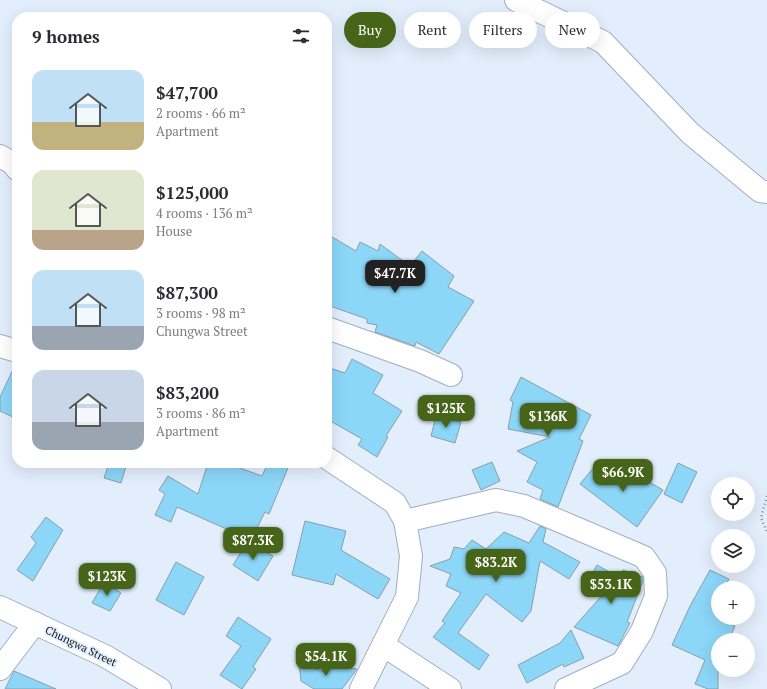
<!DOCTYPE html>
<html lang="en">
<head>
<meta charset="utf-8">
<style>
	:root { --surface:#fff; --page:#f2f2f3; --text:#2b2b33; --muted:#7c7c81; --accent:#476519 }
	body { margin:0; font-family:"PT Serif",serif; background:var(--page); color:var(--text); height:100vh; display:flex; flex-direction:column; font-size:15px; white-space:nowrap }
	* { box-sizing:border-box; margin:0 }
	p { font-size:13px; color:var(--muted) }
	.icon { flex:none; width:22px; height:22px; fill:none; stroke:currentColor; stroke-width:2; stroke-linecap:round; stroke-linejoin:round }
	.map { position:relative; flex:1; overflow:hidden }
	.details { position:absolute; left:12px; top:12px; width:320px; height:456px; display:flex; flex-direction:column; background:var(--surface); border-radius:16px; box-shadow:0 4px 16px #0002 }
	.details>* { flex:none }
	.banner { position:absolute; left:344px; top:12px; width:363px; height:36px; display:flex; gap:8px }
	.controls { position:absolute; left:711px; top:477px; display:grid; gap:8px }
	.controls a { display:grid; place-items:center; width:44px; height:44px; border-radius:50%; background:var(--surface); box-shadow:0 4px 16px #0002; font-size:20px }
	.price { position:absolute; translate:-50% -34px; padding:0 9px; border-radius:8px; background:var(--accent); color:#fff; font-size:13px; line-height:26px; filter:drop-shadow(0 1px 2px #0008) }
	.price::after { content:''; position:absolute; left:50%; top:24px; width:12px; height:9px; margin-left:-6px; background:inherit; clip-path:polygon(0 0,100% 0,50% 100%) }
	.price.active { background:#222; color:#fff }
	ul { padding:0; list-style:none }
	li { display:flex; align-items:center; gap:12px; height:100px; padding:0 20px }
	li span { display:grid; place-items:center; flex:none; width:112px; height:80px; border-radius:12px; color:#555 }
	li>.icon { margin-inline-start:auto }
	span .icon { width:48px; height:48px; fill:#fffc; stroke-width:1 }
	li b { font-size:17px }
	h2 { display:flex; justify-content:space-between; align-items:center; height:48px; padding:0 20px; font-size:17px }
	.chip { padding:0 14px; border-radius:18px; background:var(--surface); box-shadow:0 4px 16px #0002; font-size:14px; line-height:36px }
	.chip.active { background:var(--accent); color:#fff }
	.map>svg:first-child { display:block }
</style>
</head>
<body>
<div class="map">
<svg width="767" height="689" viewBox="0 0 767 689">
	<rect width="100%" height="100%" fill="#e3eefd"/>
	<g fill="#8cd6f8" stroke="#8a9fa9">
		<path d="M327,234l29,17 4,-9 18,9 2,-7 30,22 12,-15 32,25 -6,11 26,14 -35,53 -23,-12 -1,4 -40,-14 2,-7 -10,-2v-4l-40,-14z"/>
		<path d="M352,359l31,16 -10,18 29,18 -16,25 2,1 -11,20 -19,-12 4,-6 -35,-20v-52l18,6z"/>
		<path d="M16,363h1v56l-17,-8v-14z"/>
		<path d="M521,377l70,38 -12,24 4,2 -25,66 -18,-8 3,-9 -16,-8 10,-20 -20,-11 33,-14 -42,-8 5,-27 -3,-2z"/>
		<path d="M436,416l25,6 -6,21 -24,-7z"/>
		<path d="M492,462l8,19 -19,9 -9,-20z"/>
		<path d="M109,463h18l-6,20 -17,-5z"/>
		<path d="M208,463h18l36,13 6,-13h22l-21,51 -4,-2 -14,28 -74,-33 -6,15 -16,-7 10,-21 -6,-4 9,-14 30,18z"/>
		<path d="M678,463l19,9 -15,31 -18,-9z"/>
		<path d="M595,466l19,6 3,-4 22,15 3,-5 21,12 -26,37 -57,-43z"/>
		<path d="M46,517l17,13 -30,51 -16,-11 19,-27 -5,-6z"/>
		<path d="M305,521l41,10 -5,19 49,29 -12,20 -42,-25 -3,11 -41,-10z"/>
		<path d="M540,526l6,3 -3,13 37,20 -11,17 -29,-18 -9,50 -9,11 -36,-28 -28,39 31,22 -10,15 -46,-33 12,-14 -3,-2 19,-28 -15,-7 5,-12 -21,-8 20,-7 4,-12 10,2 8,-9 14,9 18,-17 25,11z"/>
		<path d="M248,541l25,15 -15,25 -25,-16z"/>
		<path d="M176,562l28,15 -20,38 -28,-15z"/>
		<path d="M597,565l23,13 3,-8 20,7v4l-16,41 3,1 -12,23 -44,-19 32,-36 -18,-10z"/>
		<path d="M710,570l19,9 -5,9h-6v31l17,7 -6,14h-11v49h-10l-13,-5 10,-24 -33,-15 18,-39z"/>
		<path d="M104,582l17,11 -11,18 -18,-8z"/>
		<path d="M238,617l33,22 -18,28 3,2 -14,20 -22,-14 21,-29 -15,-10z"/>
		<path d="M571,630l13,28 -20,9 -1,-3 -36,19 -9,-18 42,-22z"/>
		<path d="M299,664l23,7 8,-5 27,3 -15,20h-28l-13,-8z"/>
		<path d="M14,671l42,18h-51z"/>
	</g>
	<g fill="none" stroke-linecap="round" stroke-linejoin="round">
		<g stroke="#a1aebe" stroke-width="24">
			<g id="street">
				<path d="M516,0l87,42 87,91 70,58 7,1"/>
				<path d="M0,156l12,7 5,6"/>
				<path d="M327,328l93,33 31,14"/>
				<path d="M0,346l17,5"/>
				<path d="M327,458l68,45 10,18 6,35 -4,41 -46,92"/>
				<path d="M405,521l91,-21 28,6 120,51 11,16 1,23 -14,35 -20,32 -56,26"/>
				<path d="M383,645l67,44"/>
				<path d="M0,669l35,-46"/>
			</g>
		</g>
		<g stroke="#a1aebe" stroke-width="24">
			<path id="secondary" d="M0,607l105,49 55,33"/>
		</g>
		<path stroke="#858d98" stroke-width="2.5" stroke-dasharray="1 3" stroke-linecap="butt" d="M767,496l-6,22 6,14"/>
		<use href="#street" stroke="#fff" stroke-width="22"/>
		<use href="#secondary" stroke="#fff" stroke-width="22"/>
	</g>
	<g text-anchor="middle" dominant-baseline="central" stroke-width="3.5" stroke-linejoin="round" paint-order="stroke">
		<g font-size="11" fill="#12171d" stroke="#e3eefd">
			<text transform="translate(81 646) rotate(26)">Chungwa Street</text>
		</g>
	</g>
</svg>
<div class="controls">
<a><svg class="icon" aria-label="locate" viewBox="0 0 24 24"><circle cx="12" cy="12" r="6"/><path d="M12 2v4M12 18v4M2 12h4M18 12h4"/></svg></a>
<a><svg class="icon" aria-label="layers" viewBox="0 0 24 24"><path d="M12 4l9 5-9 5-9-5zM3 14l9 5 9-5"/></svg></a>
<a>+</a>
<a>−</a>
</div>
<b class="price active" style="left:395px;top:294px">$47.7K</b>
<b class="price" style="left:446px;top:429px">$125K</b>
<b class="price" style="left:548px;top:437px">$136K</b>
<b class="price" style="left:623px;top:493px">$66.9K</b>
<b class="price" style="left:253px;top:561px">$87.3K</b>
<b class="price" style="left:496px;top:583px">$83.2K</b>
<b class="price" style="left:107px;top:597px">$123K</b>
<b class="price" style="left:611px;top:605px">$53.1K</b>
<b class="price" style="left:326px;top:677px">$54.1K</b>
<div class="banner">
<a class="chip active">Buy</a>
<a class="chip">Rent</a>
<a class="chip">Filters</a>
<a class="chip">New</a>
</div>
<section class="details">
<h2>9 homes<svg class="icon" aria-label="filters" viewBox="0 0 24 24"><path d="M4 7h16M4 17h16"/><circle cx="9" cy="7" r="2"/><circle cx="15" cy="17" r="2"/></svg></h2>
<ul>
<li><span style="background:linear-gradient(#bfe0f5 65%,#c2b280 0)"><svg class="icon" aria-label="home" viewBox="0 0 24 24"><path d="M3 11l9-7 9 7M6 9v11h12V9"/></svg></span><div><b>$47,700</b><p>2 rooms · 66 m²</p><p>Apartment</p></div></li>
<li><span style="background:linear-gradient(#dfe7d0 75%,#b9a48a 0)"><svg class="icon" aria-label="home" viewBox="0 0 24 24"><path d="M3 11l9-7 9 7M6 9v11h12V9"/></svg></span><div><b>$125,000</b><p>4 rooms · 136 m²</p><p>House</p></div></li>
<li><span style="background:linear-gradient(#bfe0f5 70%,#9aa5b1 0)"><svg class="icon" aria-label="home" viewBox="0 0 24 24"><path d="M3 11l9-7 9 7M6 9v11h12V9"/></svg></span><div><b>$87,300</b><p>3 rooms · 98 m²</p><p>Chungwa Street</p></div></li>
<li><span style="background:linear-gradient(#c9d6e8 65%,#9aa5b1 0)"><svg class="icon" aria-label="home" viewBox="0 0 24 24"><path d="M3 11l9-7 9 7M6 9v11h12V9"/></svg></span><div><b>$83,200</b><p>3 rooms · 86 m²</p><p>Apartment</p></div></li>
</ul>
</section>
</div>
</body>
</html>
